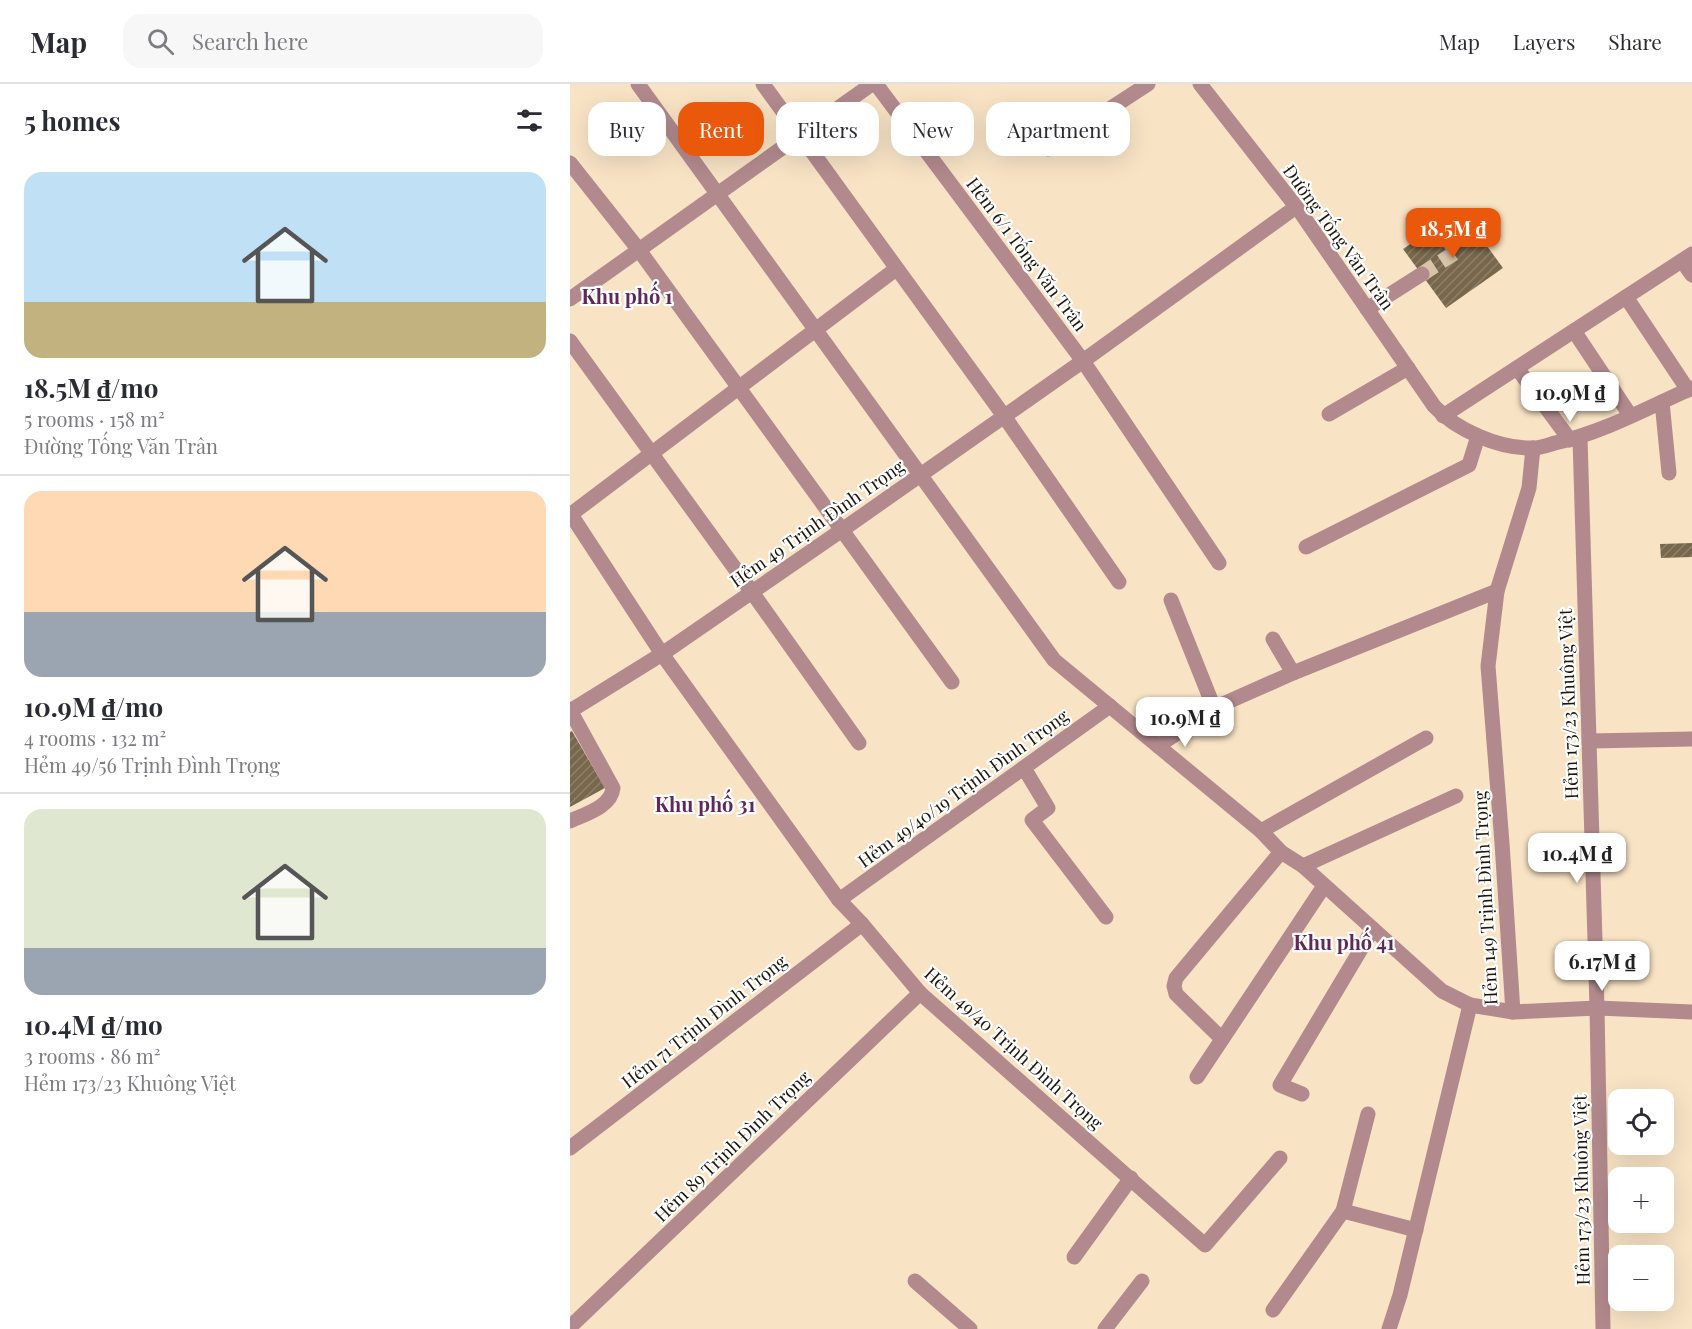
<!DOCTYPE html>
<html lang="en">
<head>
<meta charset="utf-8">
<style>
	:root { --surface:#fff; --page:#f7f7f7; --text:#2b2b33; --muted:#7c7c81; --line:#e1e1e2; --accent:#ea580c }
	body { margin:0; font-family:"Playfair Display",serif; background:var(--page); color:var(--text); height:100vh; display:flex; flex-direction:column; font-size:22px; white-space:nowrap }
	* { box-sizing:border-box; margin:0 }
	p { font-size:20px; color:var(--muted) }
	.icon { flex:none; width:33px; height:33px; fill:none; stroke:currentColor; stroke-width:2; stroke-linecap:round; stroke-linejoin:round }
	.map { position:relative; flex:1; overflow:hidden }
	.side { display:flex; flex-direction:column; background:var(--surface); width:570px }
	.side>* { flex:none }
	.banner { position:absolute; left:18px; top:18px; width:570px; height:54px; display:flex; gap:12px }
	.tools { position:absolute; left:1038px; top:1005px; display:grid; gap:12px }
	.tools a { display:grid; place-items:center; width:66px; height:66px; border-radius:12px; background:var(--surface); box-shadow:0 6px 24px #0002; font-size:30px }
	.price { position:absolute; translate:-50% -51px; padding:0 14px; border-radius:12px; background:#fff; color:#222; font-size:20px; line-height:39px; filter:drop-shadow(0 2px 3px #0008) }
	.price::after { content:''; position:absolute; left:50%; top:36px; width:18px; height:14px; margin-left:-9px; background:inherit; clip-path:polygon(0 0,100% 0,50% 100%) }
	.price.active { background:var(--accent); color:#fff }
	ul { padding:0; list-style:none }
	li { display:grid; align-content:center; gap:12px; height:318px; padding:0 24px }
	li+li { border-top:2px solid var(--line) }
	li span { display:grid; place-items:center; height:186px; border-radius:18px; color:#555 }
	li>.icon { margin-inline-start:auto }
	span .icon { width:108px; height:108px; fill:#fffc; stroke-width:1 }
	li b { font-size:26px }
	h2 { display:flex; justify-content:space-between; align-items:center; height:72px; padding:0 24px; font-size:26px }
	.pill { padding:0 21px; border-radius:18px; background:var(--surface); box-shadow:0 6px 24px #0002; font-size:21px; line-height:54px }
	.pill.active { background:var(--accent); color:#fff }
	header { display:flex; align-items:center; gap:36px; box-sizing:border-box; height:84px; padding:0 30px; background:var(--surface); border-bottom:2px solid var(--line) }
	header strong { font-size:28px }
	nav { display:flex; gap:33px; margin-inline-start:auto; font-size:21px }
	.search { width:420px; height:54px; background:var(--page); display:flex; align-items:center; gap:15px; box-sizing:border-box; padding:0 21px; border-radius:18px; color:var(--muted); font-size:22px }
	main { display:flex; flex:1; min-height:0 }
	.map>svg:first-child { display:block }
</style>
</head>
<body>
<header>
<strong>Map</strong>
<div class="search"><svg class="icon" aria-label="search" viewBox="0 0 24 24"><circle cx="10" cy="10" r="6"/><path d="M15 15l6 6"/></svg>Search here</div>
<nav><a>Map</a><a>Layers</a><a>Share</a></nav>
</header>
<main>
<section class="side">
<h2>5 homes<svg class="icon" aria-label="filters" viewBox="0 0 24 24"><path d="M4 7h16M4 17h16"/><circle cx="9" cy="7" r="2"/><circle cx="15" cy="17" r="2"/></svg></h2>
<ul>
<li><span style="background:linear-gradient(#bfe0f5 70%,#c2b280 0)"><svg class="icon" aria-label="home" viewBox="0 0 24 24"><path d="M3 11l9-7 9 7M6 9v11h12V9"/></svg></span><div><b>18.5M ₫/mo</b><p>5 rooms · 158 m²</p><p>Đường Tống Văn Trân</p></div></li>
<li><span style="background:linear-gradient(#ffd9b3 65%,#9aa5b1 0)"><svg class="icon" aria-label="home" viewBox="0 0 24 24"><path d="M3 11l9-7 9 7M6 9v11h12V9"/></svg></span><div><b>10.9M ₫/mo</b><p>4 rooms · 132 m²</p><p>Hẻm 49/56 Trịnh Đình Trọng</p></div></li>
<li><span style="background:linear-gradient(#dfe7d0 75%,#9aa5b1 0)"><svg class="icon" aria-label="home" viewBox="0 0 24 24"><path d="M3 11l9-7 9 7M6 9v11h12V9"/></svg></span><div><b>10.4M ₫/mo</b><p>3 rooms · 86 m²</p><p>Hẻm 173/23 Khuông Việt</p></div></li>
</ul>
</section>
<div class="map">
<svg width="1122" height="1245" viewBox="0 0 1122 1245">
	<defs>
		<pattern id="building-hatch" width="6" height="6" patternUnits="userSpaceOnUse" patternTransform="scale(1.5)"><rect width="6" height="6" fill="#79674b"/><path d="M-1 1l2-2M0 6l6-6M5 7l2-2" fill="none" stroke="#8d806b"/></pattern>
	</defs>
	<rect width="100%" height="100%" fill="#f8e3c5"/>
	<g fill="url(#building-hatch)">
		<path d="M890,125l43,59 -57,40 -43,-59z"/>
		<path d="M1122,459v14l-31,1 -1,-14z"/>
		<path d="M2,647l33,57 -35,19v-75z"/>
	</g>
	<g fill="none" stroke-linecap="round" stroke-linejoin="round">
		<path stroke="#d7c4a9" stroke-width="15" stroke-dasharray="15 8" stroke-linecap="butt" d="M852,190l34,-22 -18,-27"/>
		<g stroke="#b28a8e" stroke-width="15">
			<path d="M68,0l416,576 207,171 20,21 22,14 139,125 28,14"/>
			<path d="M193,0l241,332 115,166"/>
			<path d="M306,0l207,277 136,202"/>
			<path d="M630,0l101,129 133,193c22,24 65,43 99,42 7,0 15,-3 22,-5 47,-10 94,-36 137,-55"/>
			<path d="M478,65l100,-65"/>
			<path d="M0,79l69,87 313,432"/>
			<path d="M1112,177l10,14"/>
			<path d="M1056,213l62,93"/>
			<path d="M0,215l302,-215"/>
			<path d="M797,225l55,-35"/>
			<path d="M1004,247l56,84"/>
			<path d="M0,257l182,251 107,151"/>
			<path d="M947,284l53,72"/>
			<path d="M1092,318l7,71"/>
			<path d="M759,330l79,-46"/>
			<path d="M873,332l249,-162"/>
			<path d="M1010,354l17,570 6,321"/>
			<path d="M0,429l92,141 177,246 23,24 58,69 285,252 75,-87"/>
			<path d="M0,431l326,-246"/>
			<path d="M736,463l163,-82 9,-29"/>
			<path d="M601,516l43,108"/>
			<path d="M703,555l20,34"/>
			<path d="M0,626l43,78c-2,19 -28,26 -43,33"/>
			<path d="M0,627l92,-57 180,-124 241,-169 213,-154"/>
			<path d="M1019,657l103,-2"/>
			<path d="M588,662l56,-38 79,-35 204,-82"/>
			<path d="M454,684l24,40 -16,12 74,97"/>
			<path d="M691,747l165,-93"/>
			<path d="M733,782l153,-70"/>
			<path d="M269,816l271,-194"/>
			<path d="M943,928l84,-4 95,4"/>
			<path d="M652,955l-46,-45 -2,-8 2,-8 105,-126"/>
			<path d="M627,993l127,-191"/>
			<path d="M732,1010l-22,-9 93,-156"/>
			<path d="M0,1064l292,-224"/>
			<path d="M773,1127l73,19"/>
			<path d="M504,1173l57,-79"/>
			<path d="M345,1197l55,48"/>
			<path d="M703,1226l70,-99 25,-97"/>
			<path d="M0,1243l350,-334"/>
			<path d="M535,1245l37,-48"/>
			<path d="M819,1245l11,-34 70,-290 43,7 -11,-169 -14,-177 9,-75 32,-103 4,-40"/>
		</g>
	</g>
	<g text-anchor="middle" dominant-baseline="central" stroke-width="4.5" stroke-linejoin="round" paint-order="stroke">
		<g font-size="18" fill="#1c150a" stroke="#fff">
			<text transform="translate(769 153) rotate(54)">Đường Tống Văn Trân</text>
			<text transform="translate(457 170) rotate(53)">Hẻm 6/1 Tống Văn Trân</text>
			<text transform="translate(247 439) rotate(-35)">Hẻm 49 Trịnh Đình Trọng</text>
			<text transform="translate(998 620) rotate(-92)">Hẻm 173/23 Khuông Việt</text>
			<text transform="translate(393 704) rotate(-36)">Hẻm 49/40/19 Trịnh Đình Trọng</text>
			<text transform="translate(915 814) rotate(-93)">Hẻm 149 Trịnh Đình Trọng</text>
			<text transform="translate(134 937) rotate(-38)">Hẻm 71 Trịnh Đình Trọng</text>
			<text transform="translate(444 964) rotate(42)">Hẻm 49/40 Trịnh Đình Trọng</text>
			<text transform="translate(162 1062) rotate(-44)">Hẻm 89 Trịnh Đình Trọng</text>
			<text transform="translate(1011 1106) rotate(-91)">Hẻm 173/23 Khuông Việt</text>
		</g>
		<g font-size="20" font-weight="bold" fill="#5e2958" stroke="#fff">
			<text x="57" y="211">Khu phố 1</text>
			<text x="135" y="719">Khu phố 31</text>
			<text x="774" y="857">Khu phố 41</text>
		</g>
	</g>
</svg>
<div class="tools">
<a><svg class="icon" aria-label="locate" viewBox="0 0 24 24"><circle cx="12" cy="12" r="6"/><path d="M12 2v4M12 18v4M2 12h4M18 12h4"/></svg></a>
<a>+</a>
<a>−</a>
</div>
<b class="price active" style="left:883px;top:175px">18.5M ₫</b>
<b class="price" style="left:1000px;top:339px">10.9M ₫</b>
<b class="price" style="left:615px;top:664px">10.9M ₫</b>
<b class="price" style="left:1007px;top:800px">10.4M ₫</b>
<b class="price" style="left:1032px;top:908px">6.17M ₫</b>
<div class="banner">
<a class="pill">Buy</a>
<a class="pill active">Rent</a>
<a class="pill">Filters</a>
<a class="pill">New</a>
<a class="pill">Apartment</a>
</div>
</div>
</main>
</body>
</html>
